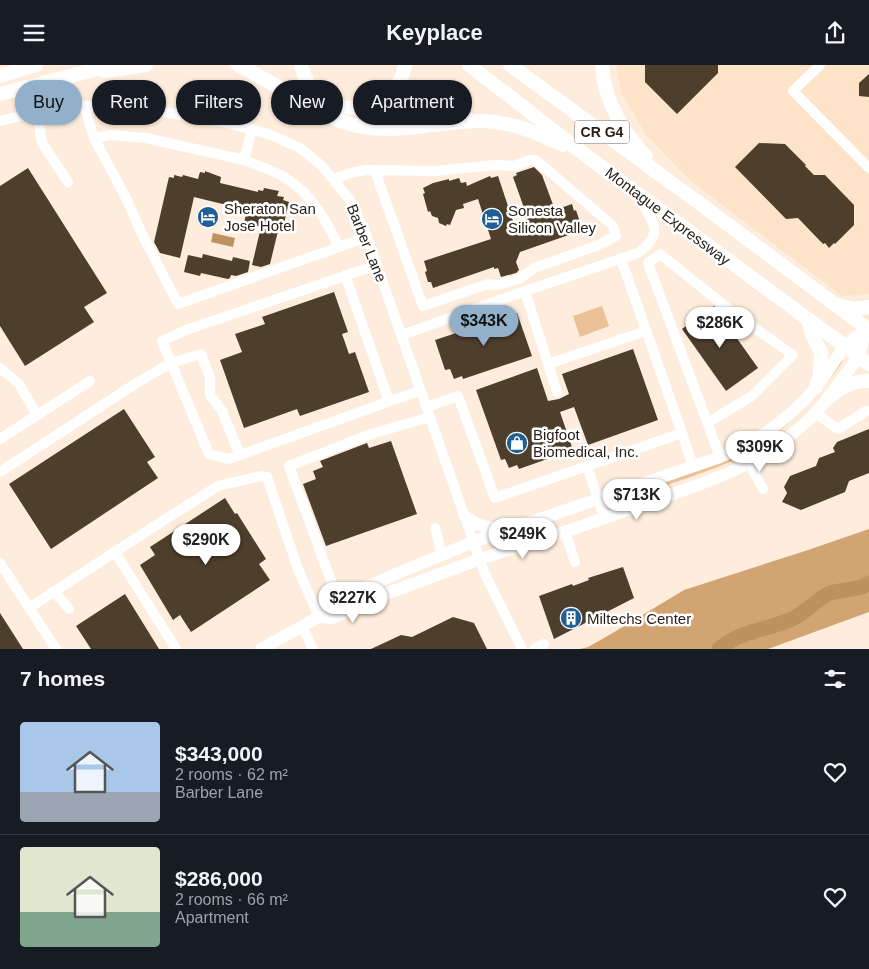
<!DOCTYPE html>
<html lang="en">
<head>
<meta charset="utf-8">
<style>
	:root { --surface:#171b24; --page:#242831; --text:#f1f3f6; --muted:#9ea1a6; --line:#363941; --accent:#93b0cb }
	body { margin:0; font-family:Helvetica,sans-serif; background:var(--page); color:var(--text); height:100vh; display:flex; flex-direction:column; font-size:19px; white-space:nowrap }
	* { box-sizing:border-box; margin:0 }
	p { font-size:16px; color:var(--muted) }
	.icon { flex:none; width:28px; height:28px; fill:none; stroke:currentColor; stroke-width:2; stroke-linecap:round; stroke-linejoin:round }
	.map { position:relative; height:584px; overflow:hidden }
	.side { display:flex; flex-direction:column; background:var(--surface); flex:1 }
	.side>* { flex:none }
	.hud { position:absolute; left:15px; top:15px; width:500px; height:45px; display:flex; gap:10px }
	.price { position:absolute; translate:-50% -42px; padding:0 11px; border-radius:18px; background:#fff; color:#222; font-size:16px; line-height:32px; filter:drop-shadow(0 1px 2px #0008) }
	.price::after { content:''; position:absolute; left:50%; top:30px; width:15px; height:11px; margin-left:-8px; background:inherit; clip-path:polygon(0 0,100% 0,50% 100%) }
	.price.current { background:var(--accent); color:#111 }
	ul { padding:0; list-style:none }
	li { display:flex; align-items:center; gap:15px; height:125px; padding:0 20px }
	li+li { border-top:1px solid var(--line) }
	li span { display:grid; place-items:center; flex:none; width:140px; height:100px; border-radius:5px; color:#555 }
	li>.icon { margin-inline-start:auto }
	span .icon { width:60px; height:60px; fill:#fffc; stroke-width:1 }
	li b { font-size:21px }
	h2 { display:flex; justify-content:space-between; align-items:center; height:60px; padding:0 20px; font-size:21px }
	.tag { padding:0 18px; border-radius:22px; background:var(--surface); box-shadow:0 1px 4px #0004; font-size:18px; line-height:45px }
	.tag.current { background:var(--accent); color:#111 }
	header { display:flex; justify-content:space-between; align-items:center; height:65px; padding:0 20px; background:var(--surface); font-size:22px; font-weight:700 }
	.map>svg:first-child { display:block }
</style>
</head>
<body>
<header><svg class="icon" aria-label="menu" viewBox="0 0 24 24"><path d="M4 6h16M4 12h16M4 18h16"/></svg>Keyplace<svg class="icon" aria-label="share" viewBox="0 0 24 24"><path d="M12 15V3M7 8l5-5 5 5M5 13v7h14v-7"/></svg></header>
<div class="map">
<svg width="869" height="584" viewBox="0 0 869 584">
	<rect width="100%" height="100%" fill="#feeddc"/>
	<path fill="#fde3c8" d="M616,0h253v229l-27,2 -152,-116 -43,-44 -25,-42z"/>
	<g fill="#ebc297">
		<path d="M602,241l7,20 -29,11 -7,-21z"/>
		<path d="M842,295l1,1c-30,42 -65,79 -113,101 -19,8 -38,14 -57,21 -19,7 -40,17 -58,20l4,-3 39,-14 13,-7 68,-26z"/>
	</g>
	<path fill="#d2a472" d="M869,464v83l-101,37h-188l8,-2 23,-13 73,-44 121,-39z"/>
	<path fill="#be915f" d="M213,168l22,5 -2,9 -22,-5z"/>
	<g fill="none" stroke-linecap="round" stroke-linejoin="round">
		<path stroke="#be915f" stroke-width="15" d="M719,584c23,-19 44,-18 71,-29 14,-6 25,-19 38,-26 13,-6 29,-2 41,-11"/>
	</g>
	<g fill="#4e3e2c">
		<path d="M645,0h73v8l-41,41 -32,-32z"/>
		<path d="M869,9v23l-10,-1v-13z"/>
		<path d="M759,78l26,1 21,21 -1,1 9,9h11l29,30v20l-19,19 -1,-1 -5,5 -4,-5 -2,1 -25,-26 -12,1 -51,-52z"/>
		<path d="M534,102l8,8 13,35 17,-6 2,7 2,-1 4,12 -2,1 2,8 -60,21 -4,10 3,8 -3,3 -15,4 -3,-9 -4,1v-2l-61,21 -2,-6h-3l-3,-10 2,-1 -3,-10 67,-22 -13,-40 -15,5 1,4 -8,2 -6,15 -3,-1 -1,2 -7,-3 -1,-5 -6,-2 -2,-5 -2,1 -5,-18 2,-1 -2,-5 10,-5 16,-4v2l10,-3 2,5 5,-1 1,4 23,-10 1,2 7,-2 16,48 14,-5 -15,-42 4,-2 -1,-2z"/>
		<path d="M28,103l79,125 -23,14 10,15 -69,44 -25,-40v-140z"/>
		<path d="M205,106l16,6 -1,6 38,9v-2l5,1 1,-3 15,3 -2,5 7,1 -1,3 6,2 -7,30 -4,-1 -8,33 -9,3 -9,-2 9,-38 -17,-4 3,-13 -53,-13 -14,61 -20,-5 -6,-11 15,-65 5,1v-3l8,2 1,-2 15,4 2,-7 5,1z"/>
		<path d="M203,189l29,7 1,-4 17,4 -2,11 -12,4 -5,-1 -1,3 -2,1 -27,-6 -1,3 -16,-4 4,-17 14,3z"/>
		<path d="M334,227l14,40 -6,2 7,20 6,-2 14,40 -69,24 -3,-7 -53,19 -24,-68 22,-8 -7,-18 30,-10 -3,-7z"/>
		<path d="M714,241l44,62 -32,23 -44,-62z"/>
		<path d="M517,248l15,43 -69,23 -1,-3 -8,3 -4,-10 -5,1 -10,-30z"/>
		<path d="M633,284l25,71 -70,25 -14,-38 -14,5 13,38 -54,19 -2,-4 -8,3 -4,-9 -4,1 -25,-70 61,-22 11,33 11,-2 10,-5 -7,-20z"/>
		<path d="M124,344l31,48 -8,5 11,16 -107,71 -42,-65z"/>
		<path d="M869,364v44l-20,8 -4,11 -44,18 -19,-8 5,-9 -3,-6 6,-11 26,-10 3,-8 16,-6 -2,-4 4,-6z"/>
		<path d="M391,376l26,73 -91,32 -23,-62 13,-5 -3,-8 10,-4 -3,-6 47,-18 2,5z"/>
		<path d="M225,433l10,16 2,-1 29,46 -7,5 11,16 -79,52 -11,-17 -7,5 -33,-55 15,-10 -5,-8z"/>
		<path d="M623,502l11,31 -80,41 -15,-43 33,-12 1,2 16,-6 -1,-2z"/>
		<path d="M125,529l34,55h-68l-15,-23z"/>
		<path d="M0,548l23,36h-23z"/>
		<path d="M453,552l21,6 13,26h-116l30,-14 11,2z"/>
	</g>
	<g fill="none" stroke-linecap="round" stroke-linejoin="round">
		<g stroke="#fff" stroke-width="10">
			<path d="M820,0l-27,26 76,77"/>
			<path d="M84,41l10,32 17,-3 35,3 98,22 8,-30"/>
			<path d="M37,47l5,31 26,39"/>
			<path d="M0,56l33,-8 51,-7 19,1 60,5 65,11 43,12 29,13 22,18 28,34 17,37 117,335 38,77"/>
			<path d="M94,73l33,62 14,32 37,72 189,-67"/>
			<path d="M244,95c13,5 28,10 40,17 27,16 42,43 55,70"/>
			<path d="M334,114l16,-6 16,-3 69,1 60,-6 19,1 16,-6h6l77,66 3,10 -20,10 -62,22 -15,11 -22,6 -9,-1 -65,22 -48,-135"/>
			<path d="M377,200l-191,65 -24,11 47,113 20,5 192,-69"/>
			<path d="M345,210l44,126"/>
			<path d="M525,226l32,101"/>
			<path d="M402,270l123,-44 113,-38c29,-21 13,-33 -1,-58"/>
			<path d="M548,299l98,-33"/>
			<path d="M0,303l19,16 18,31"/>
			<path d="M427,342l31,-11 37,102 187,-65 -61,-174"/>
			<path d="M815,348l23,16 28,-18"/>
			<path d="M707,358l45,-27 41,-41 -57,-40 -76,-61 -12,9 72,194"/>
			<path d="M682,368l11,33"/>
			<path d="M0,374l90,-58"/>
			<path d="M749,398l14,26"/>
			<path d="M587,401l17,52"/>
			<path d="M0,407l135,-88 36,-21 30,-9 9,24v17l12,16 18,44"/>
			<path d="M435,463l7,27"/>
			<path d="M565,467l10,30"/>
			<path d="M115,487l61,97"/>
			<path d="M0,498l56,86"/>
			<path d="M55,527l14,17"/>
			<path d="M338,535l-49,-134 82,-32 59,-17"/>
			<path d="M29,543l132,-86 57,-36 43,-10 6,1 31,92 21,48"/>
			<path d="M302,561l11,23"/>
			<path d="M534,584l10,-5"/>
		</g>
		<g stroke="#fff" stroke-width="12">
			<path d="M464,450c11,11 25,14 41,13"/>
			<path d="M319,552l14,1 47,-22 100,-37 79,-25 142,-50 30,-12 30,-15 20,-14 29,-24 18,-21 31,-42 7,-28"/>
			<path d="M261,584l58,-32 8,-13 69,-30 77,-32 247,-85c37,-15 71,-40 96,-70 11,-13 19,-29 30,-41 6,-6 14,-12 20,-18"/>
		</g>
		<g stroke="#fff" stroke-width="14">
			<path d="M238,0c10,4 20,11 30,16 31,19 60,40 96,46 40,8 89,-10 130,-5 24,2 47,13 69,23"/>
			<path d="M301,0c13,57 93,58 104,0"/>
			<path d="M469,0l115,89 285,210"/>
			<path d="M510,0l185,135 174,130"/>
			<path d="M602,0c2,34 20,67 44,91"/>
			<path d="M104,6l42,-6"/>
			<path d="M0,11l36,-11"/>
			<path d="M0,29l114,-29"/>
			<path d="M838,240l15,4 16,-2"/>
			<path d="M808,254l4,16 9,17 -1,22 -4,13"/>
			<path d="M828,333c13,-10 24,-18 41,-17"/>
		</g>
	</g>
	<defs>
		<g id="hotel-disc" transform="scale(1.125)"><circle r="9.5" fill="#205f96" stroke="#fff"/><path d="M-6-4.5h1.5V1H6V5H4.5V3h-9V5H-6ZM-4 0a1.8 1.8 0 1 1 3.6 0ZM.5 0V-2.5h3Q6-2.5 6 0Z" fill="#fff"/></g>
		<g id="shop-disc" transform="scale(1.125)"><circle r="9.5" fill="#205f96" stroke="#fff"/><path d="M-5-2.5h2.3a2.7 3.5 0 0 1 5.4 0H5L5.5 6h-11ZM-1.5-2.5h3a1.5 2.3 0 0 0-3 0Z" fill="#fff"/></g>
		<g id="building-disc" transform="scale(1.125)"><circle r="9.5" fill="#205f96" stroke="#fff"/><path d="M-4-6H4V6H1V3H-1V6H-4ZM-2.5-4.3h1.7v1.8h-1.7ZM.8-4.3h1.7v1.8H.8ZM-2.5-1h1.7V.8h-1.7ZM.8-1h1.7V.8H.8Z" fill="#fff"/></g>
	</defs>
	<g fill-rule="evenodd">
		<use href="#hotel-disc" x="208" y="152"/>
		<use href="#hotel-disc" x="492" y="154"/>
		<use href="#shop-disc" x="517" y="378"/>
		<use href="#building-disc" x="571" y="553"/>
	</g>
	<g text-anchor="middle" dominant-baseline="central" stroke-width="5" stroke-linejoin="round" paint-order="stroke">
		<rect fill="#fff" stroke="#66615c" stroke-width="1" x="574.5" y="55.5" width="55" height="23" rx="4"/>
		<g font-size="14" font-weight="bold" fill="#241d16">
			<text x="602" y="67">CR G4</text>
		</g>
		<g font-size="15" fill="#241d16" stroke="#fff" text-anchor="start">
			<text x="224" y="143">Sheraton San<tspan x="224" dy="17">Jose Hotel</tspan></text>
			<text x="508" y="145">Sonesta<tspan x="508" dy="17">Silicon Valley</tspan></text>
			<text x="533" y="369">Bigfoot<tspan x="533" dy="17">Biomedical, Inc.</tspan></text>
			<text x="587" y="553">Miltechs Center</text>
		</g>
		<g font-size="15" fill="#241d16" stroke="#fff">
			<text transform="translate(668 151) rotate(37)">Montague Expressway</text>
			<text transform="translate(367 178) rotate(68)">Barber Lane</text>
		</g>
	</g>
</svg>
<b class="price current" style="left:484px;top:282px">$343K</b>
<b class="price" style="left:720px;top:284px">$286K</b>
<b class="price" style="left:760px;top:408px">$309K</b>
<b class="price" style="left:637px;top:456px">$713K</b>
<b class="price" style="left:523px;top:495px">$249K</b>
<b class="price" style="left:206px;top:501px">$290K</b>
<b class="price" style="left:353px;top:559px">$227K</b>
<div class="hud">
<a class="tag current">Buy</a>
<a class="tag">Rent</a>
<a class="tag">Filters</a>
<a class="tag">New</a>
<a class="tag">Apartment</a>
</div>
</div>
<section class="side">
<h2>7 homes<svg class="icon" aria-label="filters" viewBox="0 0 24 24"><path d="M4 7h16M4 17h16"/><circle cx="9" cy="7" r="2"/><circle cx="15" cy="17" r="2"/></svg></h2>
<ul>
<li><span style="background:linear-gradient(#a9c7e8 70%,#9aa5b1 0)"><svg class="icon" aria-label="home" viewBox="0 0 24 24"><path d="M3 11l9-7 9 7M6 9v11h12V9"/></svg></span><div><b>$343,000</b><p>2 rooms · 62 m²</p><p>Barber Lane</p></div><svg class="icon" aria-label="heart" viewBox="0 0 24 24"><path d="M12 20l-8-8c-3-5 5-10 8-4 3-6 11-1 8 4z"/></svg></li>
<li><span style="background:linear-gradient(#dfe7d0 65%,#7fa58c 0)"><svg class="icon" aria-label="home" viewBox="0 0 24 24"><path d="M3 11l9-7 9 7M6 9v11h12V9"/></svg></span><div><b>$286,000</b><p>2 rooms · 66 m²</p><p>Apartment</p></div><svg class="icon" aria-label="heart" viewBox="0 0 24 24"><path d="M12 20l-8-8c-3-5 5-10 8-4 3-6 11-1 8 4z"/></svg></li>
</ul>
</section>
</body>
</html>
